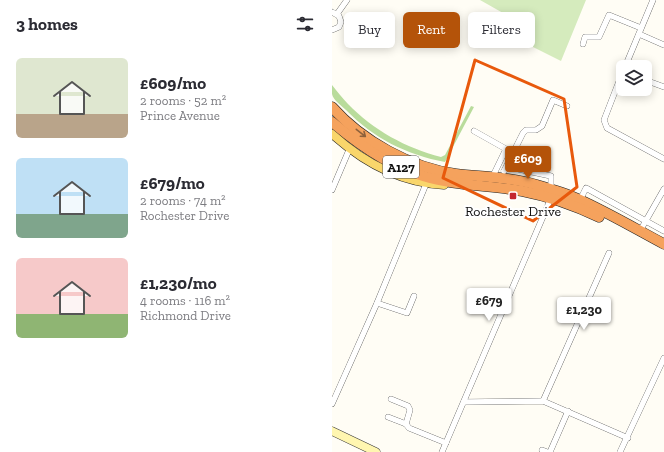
<!DOCTYPE html>
<html lang="en">
<head>
<meta charset="utf-8">
<style>
	:root { --surface:#fff; --page:#f2f2f3; --text:#2b2b33; --muted:#7c7c81; --accent:#b45309 }
	body { margin:0; font-family:"Zilla Slab",serif; background:var(--page); color:var(--text); height:100vh; display:flex; flex-direction:column; font-size:15px; white-space:nowrap }
	* { box-sizing:border-box; margin:0 }
	p { font-size:13px; color:var(--muted) }
	.icon { flex:none; width:22px; height:22px; fill:none; stroke:currentColor; stroke-width:2; stroke-linecap:round; stroke-linejoin:round }
	.map { position:relative; flex:1; overflow:hidden }
	.side { display:flex; flex-direction:column; background:var(--surface); width:332px }
	.side>* { flex:none }
	.top-card { position:absolute; left:12px; top:12px; width:260px; height:36px; display:flex; gap:8px }
	.fabs { position:absolute; left:284px; top:60px; display:grid; gap:8px }
	.fabs a { display:grid; place-items:center; width:36px; height:36px; border-radius:6px; background:var(--surface); box-shadow:0 2px 10px #0003; font-size:20px }
	.price { position:absolute; translate:-50% -34px; padding:0 9px; border-radius:4px; background:#fff; color:#222; font-size:13px; line-height:26px; filter:drop-shadow(0 1px 2px #0008) }
	.price::after { content:''; position:absolute; left:50%; top:24px; width:12px; height:9px; margin-left:-6px; background:inherit; clip-path:polygon(0 0,100% 0,50% 100%) }
	.price.selected { background:var(--accent); color:#fff }
	ul { padding:0; list-style:none }
	li { display:flex; align-items:center; gap:12px; height:100px; padding:0 16px }
	li span { display:grid; place-items:center; flex:none; width:112px; height:80px; border-radius:6px; color:#555 }
	li>.icon { margin-inline-start:auto }
	span .icon { width:48px; height:48px; fill:#fffc; stroke-width:1 }
	li b { font-size:17px }
	h2 { display:flex; justify-content:space-between; align-items:center; height:48px; padding:0 16px; font-size:17px }
	.chip { padding:0 14px; border-radius:6px; background:var(--surface); box-shadow:0 2px 10px #0003; font-size:14px; line-height:36px }
	.chip.selected { background:var(--accent); color:#fff }
	main { display:flex; flex:1; min-height:0 }
	.map>svg:first-child { display:block }
</style>
</head>
<body>
<main>
<section class="side">
<h2>3 homes<svg class="icon" aria-label="filters" viewBox="0 0 24 24"><path d="M4 7h16M4 17h16"/><circle cx="9" cy="7" r="2"/><circle cx="15" cy="17" r="2"/></svg></h2>
<ul>
<li><span style="background:linear-gradient(#dfe7d0 70%,#b9a48a 0)"><svg class="icon" aria-label="home" viewBox="0 0 24 24"><path d="M3 11l9-7 9 7M6 9v11h12V9"/></svg></span><div><b>£609/mo</b><p>2 rooms · 52 m²</p><p>Prince Avenue</p></div></li>
<li><span style="background:linear-gradient(#bfe0f5 70%,#7fa58c 0)"><svg class="icon" aria-label="home" viewBox="0 0 24 24"><path d="M3 11l9-7 9 7M6 9v11h12V9"/></svg></span><div><b>£679/mo</b><p>2 rooms · 74 m²</p><p>Rochester Drive</p></div></li>
<li><span style="background:linear-gradient(#f6c9c9 70%,#8fb573 0)"><svg class="icon" aria-label="home" viewBox="0 0 24 24"><path d="M3 11l9-7 9 7M6 9v11h12V9"/></svg></span><div><b>£1,230/mo</b><p>4 rooms · 116 m²</p><p>Richmond Drive</p></div></li>
</ul>
</section>
<div class="map">
<svg width="332" height="452" viewBox="0 0 332 452">
	<rect width="100%" height="100%" fill="#fffdf5"/>
	<path fill="#d5ebbd" d="M148,0h106l-25,61 -66,-33 8,-15z"/>
	<path fill="#b9dc9c" d="M0,85c5,6 10,13 16,19 25,26 58,44 93,53l4,-2 26,-49 3,1 -29,55c-38,-7 -72,-24 -99,-52 -4,-4 -13,-10 -14,-16 0,-3 0,-6 0,-9z"/>
	<g fill="none" stroke-linecap="round" stroke-linejoin="round">
		<g stroke="#444" stroke-width="6">
			<g id="street">
				<path d="M0,12l7,4 2,6 -2,5 -7,3"/>
				<path d="M5,14l10,-14"/>
				<path d="M307,34l25,11"/>
				<path d="M251,44l2,-7h14l10,-22 32,13"/>
				<path d="M293,67l28,-67"/>
				<path d="M291,71l-19,49 3,8 57,31"/>
				<path d="M313,80l19,7"/>
				<path d="M142,131l32,18 -14,29"/>
				<path d="M172,171l19,-38 3,-3h10l6,-4 11,-26 14,6"/>
				<path d="M172,171l4,-4 43,9v13"/>
				<path d="M0,190l17,-40"/>
				<path d="M248,200l6,-12 78,43"/>
				<path d="M308,231l24,-42"/>
				<path d="M45,303l30,10 7,-17"/>
				<path d="M59,399l17,7 2,4 -4,14"/>
				<path d="M211,401l66,-148"/>
				<path d="M132,402l79,-1 85,37"/>
				<path d="M0,404l45,-101 49,-119"/>
				<path d="M56,417l18,7 3,4 37,15"/>
				<path d="M210,450l5,2"/>
				<path d="M110,452l109,-254"/>
				<path d="M218,452l18,-41"/>
				<path d="M288,452l44,-94"/>
			</g>
		</g>
		<g stroke="#333" stroke-width="9">
			<path id="secondary" d="M0,431l44,21"/>
		</g>
		<g stroke="#222" stroke-width="9">
			<path id="primary" d="M0,134c31,28 69,49 112,51"/>
		</g>
		<g stroke="#222" stroke-width="11">
			<g id="highway">
				<path d="M0,107c30,34 79,61 124,67 27,3 55,3 81,11 14,4 28,8 41,14 29,13 58,30 86,45"/>
				<path d="M0,122c27,23 57,44 91,54 32,10 66,9 99,15 26,5 52,14 77,26"/>
			</g>
		</g>
		<use href="#street" stroke="#fff" stroke-width="5.5"/>
		<use href="#secondary" stroke="#fff6b0" stroke-width="8"/>
		<use href="#primary" stroke="#f9d66b" stroke-width="8"/>
		<use href="#highway" stroke="#f5a25d" stroke-width="10"/>
	</g>
	<defs><path id="oneway-shaft" d="M-6 0H5M1.5-3L5.5 0L1.5 3" fill="none" stroke-width="1.6" stroke-linecap="round" stroke-linejoin="round"/></defs>
	<use stroke="#8e613b" href="#oneway-shaft" transform="translate(29 133) rotate(38)"/>
	<path fill="none" stroke="#e8590c" stroke-width="3" stroke-linejoin="round" d="M143,60l89,39 13,88 -44,34 -90,-43z"/>
	<rect fill="#c4262e" stroke="#fff" stroke-width="1.5" x="177" y="192" width="8" height="8" rx="2"/>
	<g text-anchor="middle" dominant-baseline="central" stroke-width="4" stroke-linejoin="round" paint-order="stroke">
		<rect fill="#fff" stroke="#585858" stroke-width="1" x="51" y="156" width="36" height="22" rx="3"/>
		<g font-size="13" font-weight="bold" fill="#111">
			<text x="69" y="167">A127</text>
		</g>
		<g font-size="14" fill="#111" stroke="#fff">
			<text x="181" y="211">Rochester Drive</text>
		</g>
	</g>
</svg>
<div class="fabs">
<a><svg class="icon" aria-label="layers" viewBox="0 0 24 24"><path d="M12 4l9 5-9 5-9-5zM3 14l9 5 9-5"/></svg></a>
</div>
<b class="price selected" style="left:196px;top:180px">£609</b>
<b class="price" style="left:157px;top:322px">£679</b>
<b class="price" style="left:252px;top:331px">£1,230</b>
<div class="top-card">
<a class="chip">Buy</a>
<a class="chip selected">Rent</a>
<a class="chip">Filters</a>
</div>
</div>
</main>
</body>
</html>
